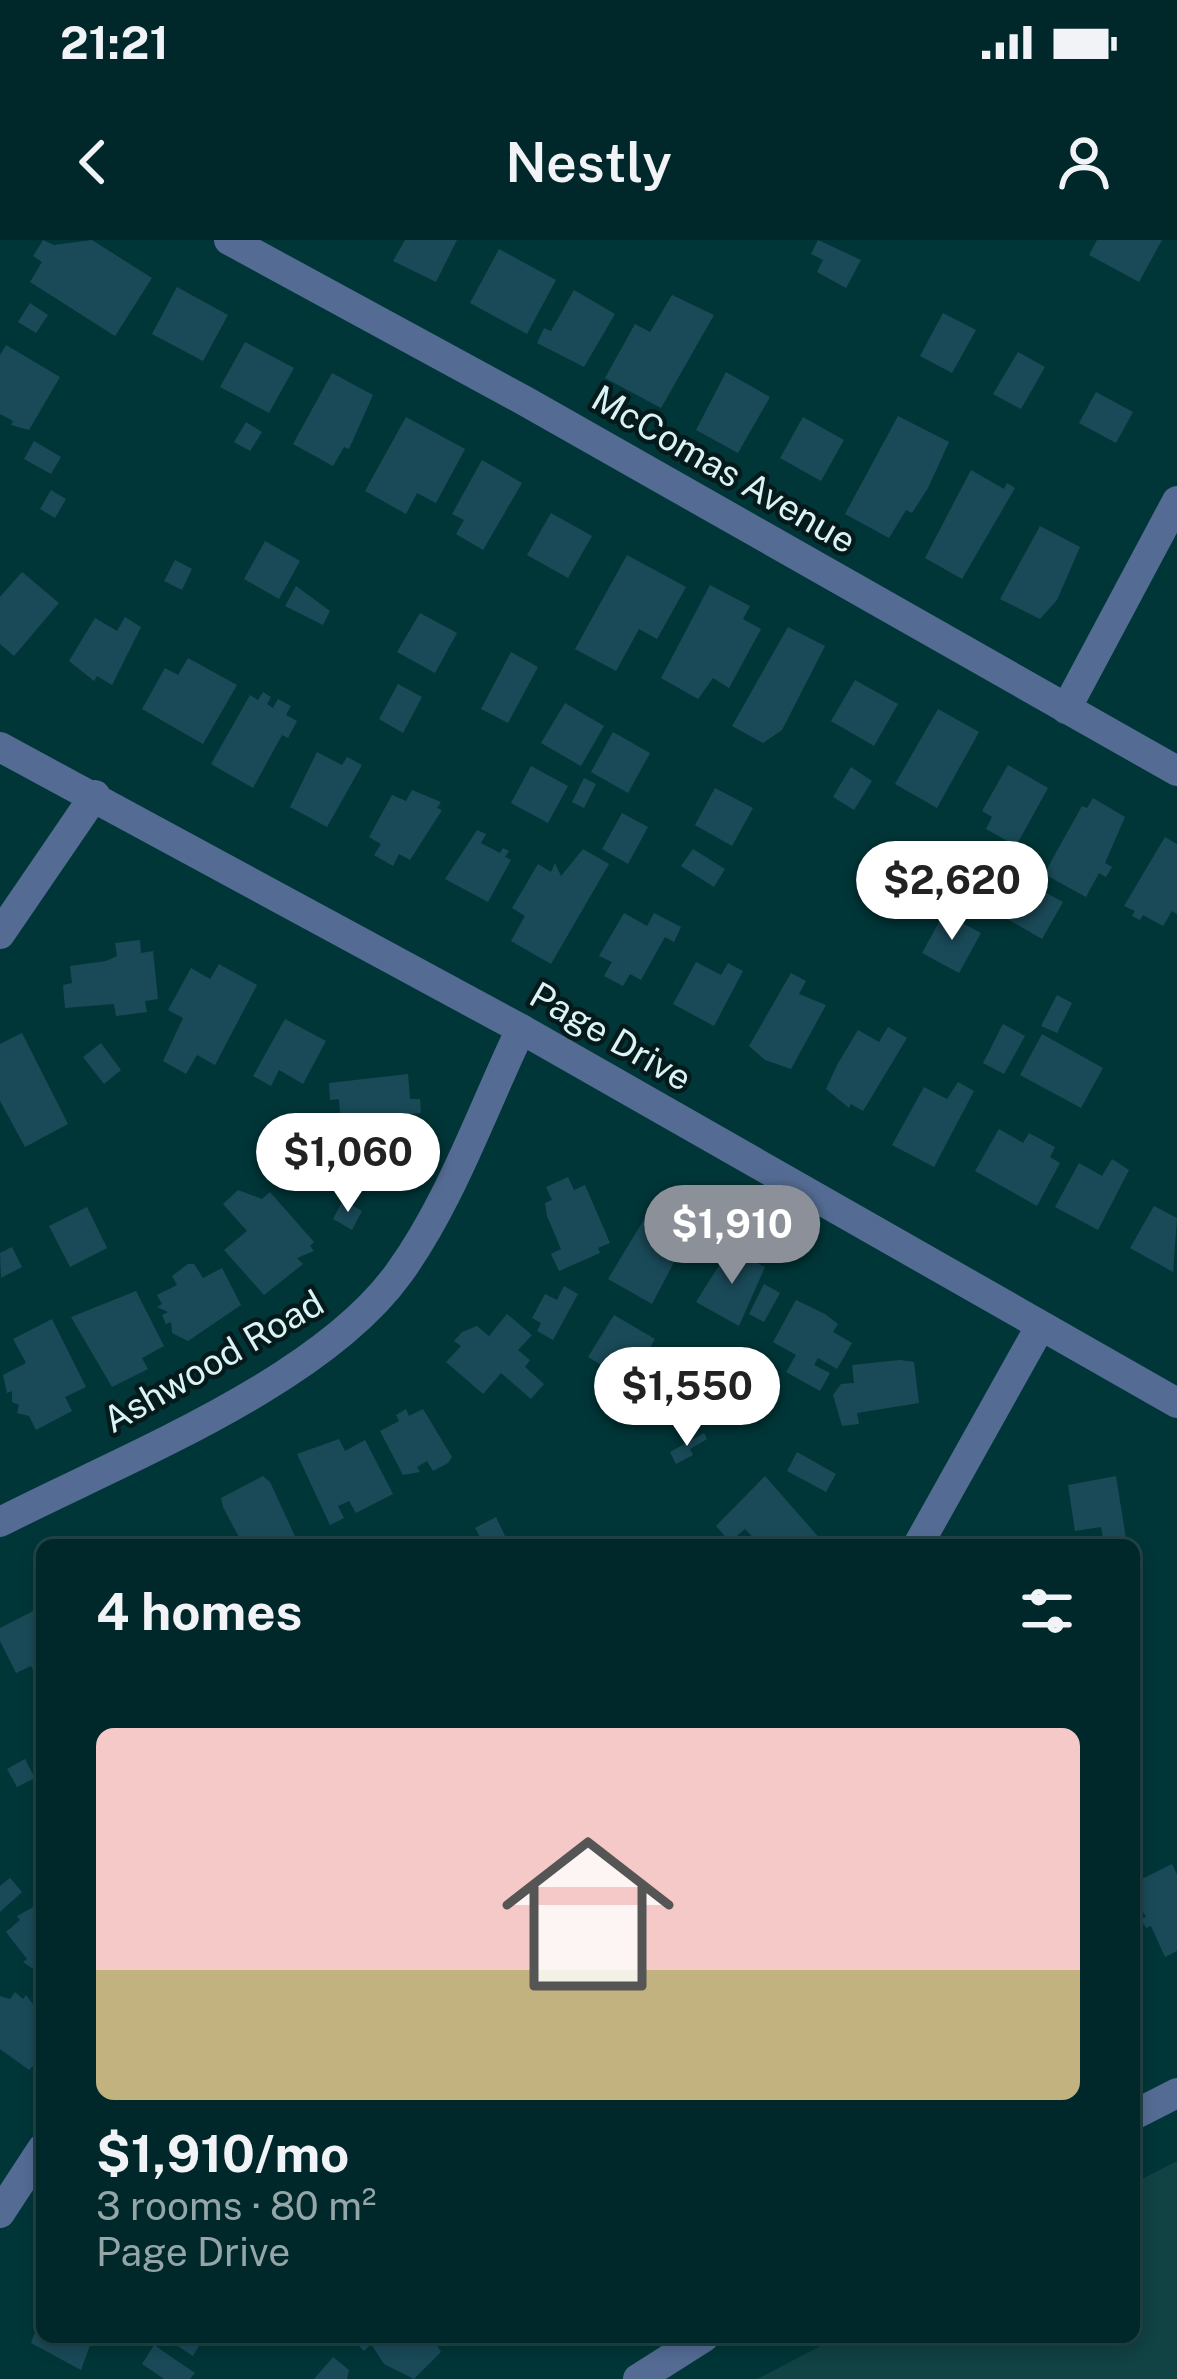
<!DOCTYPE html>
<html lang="en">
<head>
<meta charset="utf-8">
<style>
	:root { --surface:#00282a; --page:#0e3436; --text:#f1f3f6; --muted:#95a6a8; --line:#224447; --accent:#8c9099 }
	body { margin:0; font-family:"Public Sans",sans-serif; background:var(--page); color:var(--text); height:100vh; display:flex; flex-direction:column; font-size:45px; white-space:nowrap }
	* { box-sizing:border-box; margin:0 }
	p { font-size:39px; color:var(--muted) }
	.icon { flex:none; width:66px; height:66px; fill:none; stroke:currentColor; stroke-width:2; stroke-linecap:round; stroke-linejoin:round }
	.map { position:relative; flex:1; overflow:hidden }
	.side { position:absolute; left:36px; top:1299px; width:1104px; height:804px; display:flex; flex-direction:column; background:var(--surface); border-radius:18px; box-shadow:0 6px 18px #0003,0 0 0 3px var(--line) }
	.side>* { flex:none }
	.price { position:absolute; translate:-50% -102px; padding:0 27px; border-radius:42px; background:#fff; color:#222; font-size:39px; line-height:78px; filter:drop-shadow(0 3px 6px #0008) }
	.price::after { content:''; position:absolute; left:50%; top:72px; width:36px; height:27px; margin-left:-18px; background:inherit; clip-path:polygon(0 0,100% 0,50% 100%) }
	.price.on { background:var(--accent); color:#fff }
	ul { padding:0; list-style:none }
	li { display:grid; align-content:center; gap:24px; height:636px; padding:0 60px }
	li+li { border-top:3px solid var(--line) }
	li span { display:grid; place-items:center; height:372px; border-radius:18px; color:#555 }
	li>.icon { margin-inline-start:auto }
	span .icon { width:216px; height:216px; fill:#fffc; stroke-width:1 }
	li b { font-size:51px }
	h2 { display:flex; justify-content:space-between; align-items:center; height:144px; padding:0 60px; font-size:51px }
	.status { display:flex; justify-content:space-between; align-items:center; height:84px; padding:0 60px; background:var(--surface); direction:ltr }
	.status svg { height:33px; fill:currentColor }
	header { display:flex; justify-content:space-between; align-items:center; height:156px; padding:0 60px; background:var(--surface); font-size:54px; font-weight:600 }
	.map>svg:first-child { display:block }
</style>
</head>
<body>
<div class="status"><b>21:21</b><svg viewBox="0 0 49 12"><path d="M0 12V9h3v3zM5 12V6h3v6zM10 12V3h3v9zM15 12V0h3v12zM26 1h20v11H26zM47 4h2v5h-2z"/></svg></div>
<header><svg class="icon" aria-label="back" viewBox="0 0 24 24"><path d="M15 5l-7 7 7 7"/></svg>Nestly<svg class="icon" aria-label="person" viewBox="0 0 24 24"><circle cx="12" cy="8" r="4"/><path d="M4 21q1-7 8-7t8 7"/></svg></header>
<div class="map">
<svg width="1177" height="2139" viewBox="0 0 1177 2139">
	<rect width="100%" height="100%" fill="#003638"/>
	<path fill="#114244" d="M1177,1921v218h-420l81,-42h296v-154z"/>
	<g fill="#1a4a58">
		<path d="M43,0l11,5 38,-5 60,38 -37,58 -85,-54 12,-20 -9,-6z"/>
		<path d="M405,0h52l-21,42 -43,-21z"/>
		<path d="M818,0l43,20 -15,28 -29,-16 6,-12 -12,-6z"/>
		<path d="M1097,0h65l-23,42 -50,-27z"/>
		<path d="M499,9l57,31 -29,54 -57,-31z"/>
		<path d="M177,47l51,28 -25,46 -51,-27z"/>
		<path d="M574,50l41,24 -31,53 -47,-24 7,-15 7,3z"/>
		<path d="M672,55l42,20 -53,93 -56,-30 30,-54 15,8z"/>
		<path d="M30,63l18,12 -12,18 -18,-11z"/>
		<path d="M943,73l33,17 -24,43 -32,-17z"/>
		<path d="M245,102l49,26 -25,45 -49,-26z"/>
		<path d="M6,105l54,32 -31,53 -18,-5 2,-4 -13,-7v-59z"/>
		<path d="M1018,112l27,15 -24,42 -28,-15z"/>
		<path d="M726,132l44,25 -32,56 -42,-23z"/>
		<path d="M332,133l41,22 -24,54 -5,-2 -11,19 -40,-22z"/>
		<path d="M1096,152l37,20 -17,31 -37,-20z"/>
		<path d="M898,176l51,26 -21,46 -16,25 -6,-3 -17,28 -44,-24z"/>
		<path d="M406,177l59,32 -29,54 -19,-10 -11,21 -41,-23z"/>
		<path d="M803,177l41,23 -23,41 -41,-23z"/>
		<path d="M246,182l16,10 -12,19 -16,-9z"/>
		<path d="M34,201l27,16 -10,17 -27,-15z"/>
		<path d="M482,220l40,23 -39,67 -27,-16 8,-14 -12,-6z"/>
		<path d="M971,230l33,19 3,-6 8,5 -53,91 -37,-21z"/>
		<path d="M51,250l15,9 -11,19 -15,-9z"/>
		<path d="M551,273l41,23 -24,42 -41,-23z"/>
		<path d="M1040,286l40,21 -23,53 -17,19 -40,-20z"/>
		<path d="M265,301l35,20 -21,38 -35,-20z"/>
		<path d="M627,315l59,32 -29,52 -18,-10 -23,42 -41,-22z"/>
		<path d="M175,320l17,9 -10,21 -18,-9z"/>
		<path d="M22,332l37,31 -45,53 -14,-12v-47z"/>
		<path d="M710,345l40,21 -7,13 18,10 -32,59 -16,-10 -15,21 -37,-21z"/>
		<path d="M296,346l34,25 -7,14 -38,-19z"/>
		<path d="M420,373l37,20 -22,40 -38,-21z"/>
		<path d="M125,377l16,10 -29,58 -15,-9 -3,5 -25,-20 26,-43 22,13z"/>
		<path d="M788,387l37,19 -43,84 -19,13 -31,-17z"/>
		<path d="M511,412l27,15 -30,56 -27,-14z"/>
		<path d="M188,418l49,27 -34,59 -61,-35 23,-41 13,7z"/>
		<path d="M855,440l43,24 -24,42 -43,-25z"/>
		<path d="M398,444l24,13 -19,36 -24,-14z"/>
		<path d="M263,452l8,5 -4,7 6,4 5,-9 13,7 -5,9 11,6 -9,17 -6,-3 -29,53 -42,-24 39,-69 8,5z"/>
		<path d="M565,463l39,23 -23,40 -40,-23z"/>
		<path d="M938,469l41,23 -42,76 -42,-24z"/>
		<path d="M613,492l37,21 -22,40 -37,-21z"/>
		<path d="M317,512l25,13 5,-8 15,8 -35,62 -37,-20z"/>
		<path d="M1008,525l40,23 -32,58 -30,-17 6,-12 -10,-6z"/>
		<path d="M531,526l37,20 -20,37 -37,-20z"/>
		<path d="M851,527l21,14 -18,29 -21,-13z"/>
		<path d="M584,538l12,6 -12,24 -12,-6z"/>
		<path d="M715,548l38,20 -21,38 -37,-21z"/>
		<path d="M412,550l29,12 -4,6 5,2 -32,50 -11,-6 -6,12 -19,-11 7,-11 -12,-7 23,-42 14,6z"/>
		<path d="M1093,558l32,19 -20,46 7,4 -6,10 -7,-4 -13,24 -42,-23 38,-68 5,2z"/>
		<path d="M622,573l26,14 -20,37 -26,-15z"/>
		<path d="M477,590l9,4 -5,9 19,10 3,-5 6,3 -4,6 6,3 -23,42 -43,-23z"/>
		<path d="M1165,597l12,7v70l-5,-3 -9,15 -20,-11 -3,5 -8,-4 3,-5 -11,-5z"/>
		<path d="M583,609l26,15 -58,100 -40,-23 14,-25 -13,-8 26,-44 13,8 4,-9 6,13z"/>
		<path d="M693,609l32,20 -11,18 -33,-21z"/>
		<path d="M1023,640l40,22 -21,37 -40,-23z"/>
		<path d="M624,673l23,13 7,-13 27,14 -7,15 -9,-5 -24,43 -11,-6 -7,12 -19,-10 8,-14 -13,-6z"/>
		<path d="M944,673l37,20 -22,40 -37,-20z"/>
		<path d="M140,700l1,13 12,-2 5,48 -13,2 2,11 -31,4 -2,-12 -49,4 -2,-23 9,-2 -2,-17 36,-5 11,-5 -2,-13z"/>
		<path d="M696,722l25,13 7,-12 15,8 -29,55 -41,-22z"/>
		<path d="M219,724l38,21 -42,80 -18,-10 -11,19 -23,-13 20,-43 -15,-8 23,-42 19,11z"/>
		<path d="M791,733l15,8 -7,13 27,11 -35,64 -26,-9 -16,-14z"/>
		<path d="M1057,755l15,8 -15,30 -16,-7z"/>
		<path d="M285,779l41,22 -23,43 -24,-14 -8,16 -18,-10z"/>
		<path d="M1003,784l22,12 -21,38 -21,-11z"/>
		<path d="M888,787l19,11 -44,73 -12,-7 -2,4 -23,-19 11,-24 21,-35 21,12z"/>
		<path d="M22,793l46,91 -43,23 -25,-46v-57z"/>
		<path d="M1042,794l61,34 -22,40 -61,-33z"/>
		<path d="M101,803l20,27 -17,14 -21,-27z"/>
		<path d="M408,834l2,25h10l1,14 -10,1 1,8 -71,6 -2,-29 -9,1 -1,-17z"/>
		<path d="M958,842l16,9 -40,76 -42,-22 32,-58 23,12z"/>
		<path d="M999,889l24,14 6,-10 26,14 -5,10 10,6 -23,43 -62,-35z"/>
		<path d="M1112,919l17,11 -31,60 -43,-23 24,-44 23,13z"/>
		<path d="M568,937l6,13 11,-5 25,58 -12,5 2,5 -41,18 -8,-17 10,-5 -14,-33 -2,-13 7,-3 -6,-13z"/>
		<path d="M238,950l24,9 8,-7 44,50 -4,4 4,5 -17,7 6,6 -39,31 -40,-45 23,-19 -24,-27z"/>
		<path d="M343,960l19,11 -10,19 -19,-11z"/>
		<path d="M652,966l40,22 -40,76 -44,-25z"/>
		<path d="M1154,966l23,12 -4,54 -43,-24z"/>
		<path d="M87,967l20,41 -37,19 -21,-41z"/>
		<path d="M12,1007l10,20 -21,11 -1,-25z"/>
		<path d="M730,1008l35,19 -26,59 -43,-24z"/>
		<path d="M188,1024h6l9,14 19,-10 19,37 -53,36 -16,-8 -1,-11 -5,2 -4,-9 6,-3 -11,-5 5,-3 -5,-9 20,-10 -5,-9z"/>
		<path d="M764,1044l16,9 -16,29 -15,-8z"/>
		<path d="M564,1046l14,8 -25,46 -16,-9 4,-8 -9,-5 13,-24 12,6z"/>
		<path d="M136,1051l28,55 -22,12 6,11 -36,18 -41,-70z"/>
		<path d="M796,1060l29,14 13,10 -5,8 19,11 -15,26 -19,-11 -4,7 16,8 -10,18 -34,-19 10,-17 -23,-13z"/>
		<path d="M507,1074l25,21 -14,15 12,10 -5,7 19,17 -13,15 -30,-26 -18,21 -37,-32 15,-16 -7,-5 8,-9 15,-6 12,10z"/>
		<path d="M614,1075l41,24 -25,43 -42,-25z"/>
		<path d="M52,1079l34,68 -21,10 7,14 -36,19 -7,-14 -12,-3 2,-8 -7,-3v-11l-5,2 -4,-18 23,-12 -13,-24z"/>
		<path d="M664,1115l11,7 -20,32 -11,-7z"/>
		<path d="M900,1120l14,2 5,41 -62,10 2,11 -17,2 -9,-31 8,-11 13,-1 -2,-18z"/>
		<path d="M406,1169l3,7 14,-7 29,48 -4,6 -15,8 -6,-10 -10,6 3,5 -17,3 -23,-44 19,-10 -3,-6z"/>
		<path d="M704,1193l3,6 -17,10 3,6 -17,9 -6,-12z"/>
		<path d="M339,1199l6,12 20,-11 28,54 -37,19 -7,-12 -11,5 6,12 -14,7 -33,-71z"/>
		<path d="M797,1212l39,22 -10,18 -39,-21z"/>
		<path d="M263,1236l7,6 29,63h-56l-20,-38 -2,-9z"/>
		<path d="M765,1236l57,65 -4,4h-58l-15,-16 -15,13 -14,-16z"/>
		<path d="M1116,1236l11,69h-23l-3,-18 -26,4 -7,-46z"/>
		<path d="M496,1277l9,19 -21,9 -9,-17z"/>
		<path d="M39,1368l3,66 -5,3 -6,-11 -15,7 -16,-32v-13z"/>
		<path d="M25,1519l10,19 -18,9 -10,-18z"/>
		<path d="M1172,1624l5,10v77l-12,6 -14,-31 -5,2 -5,-9 5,-2 -12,-20v-14z"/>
		<path d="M10,1638l12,14 -22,20v-26z"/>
		<path d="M35,1666l7,8v61l-19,-13 4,-3 -21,-27 14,-12 -3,-4z"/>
		<path d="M15,1752l8,7 3,-4 16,21v40l-13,14 -29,-21v-53l10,3z"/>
		<path d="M42,2074v23h51l-12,33 -50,-27z"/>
		<path d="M173,2097h31l-11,19 -23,-15z"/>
		<path d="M350,2097h82l9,15 -27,27 -30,-15 -13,-20 -7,7z"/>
		<path d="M154,2105l41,28 -5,6h-26l-22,-15z"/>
		<path d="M333,2117l16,13 -2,9h-33z"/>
	</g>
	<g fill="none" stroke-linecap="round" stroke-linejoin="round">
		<g stroke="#546c94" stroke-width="30">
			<path d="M229,0l296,161 652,370"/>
			<path d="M1066,469l111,-208"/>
			<path d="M0,507l521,282 656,374"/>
			<path d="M0,694l95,-139"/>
			<path d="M0,1282c121,-62 320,-139 399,-249 52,-72 84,-165 122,-244"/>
			<path d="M918,1305l122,-218"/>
			<path d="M0,1973l42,-64"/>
		</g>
		<g stroke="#546c94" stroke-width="30">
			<path d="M1134,1875l43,-22"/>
			<path d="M638,2139l66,-42"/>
		</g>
	</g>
	<g text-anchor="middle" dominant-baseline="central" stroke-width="9" stroke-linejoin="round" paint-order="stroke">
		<g font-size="36" fill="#daf3f5" stroke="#061a1b">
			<text transform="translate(724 229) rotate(30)">McComas Avenue</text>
			<text transform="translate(611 796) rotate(30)">Page Drive</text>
			<text transform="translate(213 1121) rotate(-30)">Ashwood Road</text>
		</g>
	</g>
</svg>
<b class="price" style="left:952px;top:703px">$2,620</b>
<b class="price" style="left:348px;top:975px">$1,060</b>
<b class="price on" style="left:732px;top:1047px">$1,910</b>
<b class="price" style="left:687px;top:1209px">$1,550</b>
<section class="side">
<h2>4 homes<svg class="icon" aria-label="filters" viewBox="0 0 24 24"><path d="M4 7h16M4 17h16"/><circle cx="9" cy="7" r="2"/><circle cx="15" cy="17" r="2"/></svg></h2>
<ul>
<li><span style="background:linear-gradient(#f6c9c9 65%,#c2b280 0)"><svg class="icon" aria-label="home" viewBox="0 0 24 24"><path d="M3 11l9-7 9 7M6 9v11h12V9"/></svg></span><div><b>$1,910/mo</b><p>3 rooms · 80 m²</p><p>Page Drive</p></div></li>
</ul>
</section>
</div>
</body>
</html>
